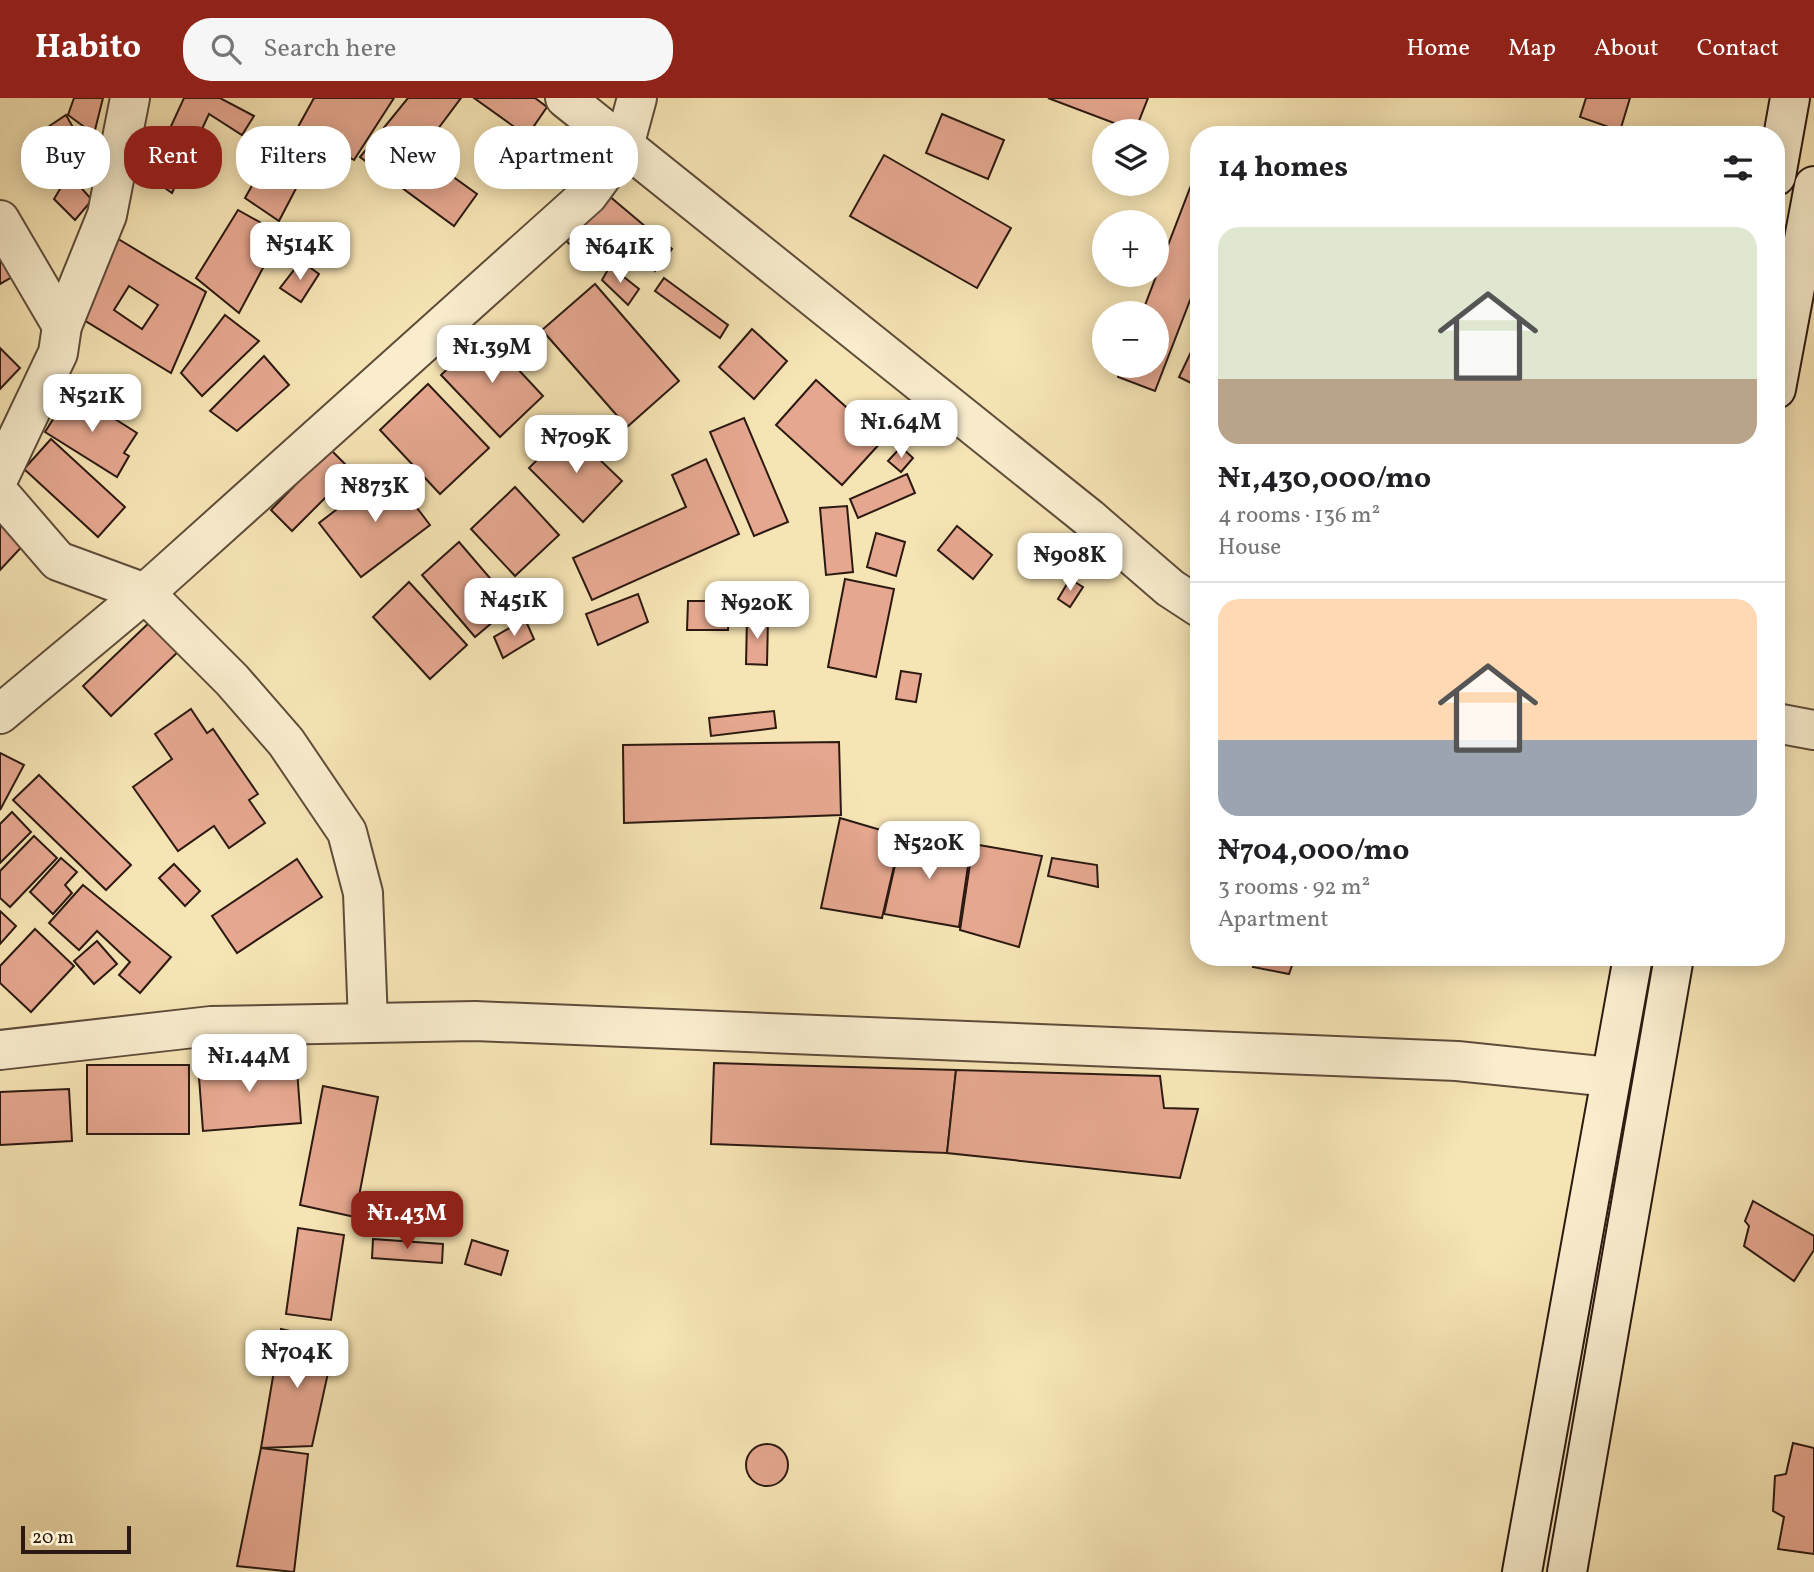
<!DOCTYPE html>
<html lang="en">
<head>
<meta charset="utf-8">
<style>
	:root { --surface:#fff; --page:#f6f6f6; --text:#202124; --muted:#757577; --line:#e0e0e0; --accent:#8f2418 }
	body { margin:0; font-family:Vollkorn,serif; background:var(--page); color:var(--text); height:100vh; display:flex; flex-direction:column; font-size:26px; white-space:nowrap }
	* { box-sizing:border-box; margin:0 }
	p { font-size:23px; color:var(--muted) }
	.icon { flex:none; width:38px; height:38px; fill:none; stroke:currentColor; stroke-width:2; stroke-linecap:round; stroke-linejoin:round }
	.map { position:relative; flex:1; overflow:hidden }
	.sheet { position:absolute; left:1190px; top:28px; width:595px; height:840px; display:flex; flex-direction:column; background:var(--surface); border-radius:28px; box-shadow:0 4px 18px #0003 }
	.sheet>* { flex:none }
	.guide { position:absolute; left:21px; top:28px; width:665px; height:63px; display:flex; gap:14px }
	.buttons { position:absolute; left:1092px; top:21px; display:grid; gap:14px }
	.buttons a { display:grid; place-items:center; width:77px; height:77px; border-radius:50%; background:var(--surface); box-shadow:0 4px 18px #0003; font-size:35px }
	.scale { position:absolute; left:21px; bottom:18px; width:110px; box-sizing:border-box; padding-left:7px; border:4px solid #2c1a12; border-top:0; font-size:19px; line-height:24px; white-space:nowrap; color:#2c1a12; -webkit-text-stroke:5px #f9edce; paint-order:stroke }
	.price { position:absolute; translate:-50% -60px; padding:0 16px; border-radius:14px; background:#fff; color:#222; font-size:23px; line-height:46px; filter:drop-shadow(0 2px 4px #0008) }
	.price::after { content:''; position:absolute; left:50%; top:42px; width:21px; height:16px; margin-left:-10px; background:inherit; clip-path:polygon(0 0,100% 0,50% 100%) }
	.price.active { background:var(--accent); color:#fff }
	ul { padding:0; list-style:none }
	li { display:grid; align-content:center; gap:14px; height:371px; padding:0 28px }
	li+li { border-top:2px solid var(--line) }
	li span { display:grid; place-items:center; height:217px; border-radius:21px; color:#555 }
	li>.icon { margin-inline-start:auto }
	span .icon { width:126px; height:126px; fill:#fffc; stroke-width:1 }
	li b { font-size:30px }
	h2 { display:flex; justify-content:space-between; align-items:center; height:84px; padding:0 28px; font-size:30px }
	.pill { padding:0 24px; border-radius:28px; background:var(--surface); box-shadow:0 4px 18px #0003; font-size:24px; line-height:63px }
	.pill.active { background:var(--accent); color:#fff }
	header { display:flex; align-items:center; gap:42px; box-sizing:border-box; height:98px; padding:0 35px; background:var(--accent); color:#fff }
	header strong { font-size:33px }
	nav { display:flex; gap:38px; margin-inline-start:auto; font-size:24px }
	.search { width:490px; height:63px; background:var(--page); display:flex; align-items:center; gap:18px; box-sizing:border-box; padding:0 24px; border-radius:28px; color:var(--muted); font-size:26px }
	.map>svg:first-child { display:block }
</style>
</head>
<body>
<header>
<strong>Habito</strong>
<div class="search"><svg class="icon" aria-label="search" viewBox="0 0 24 24"><circle cx="10" cy="10" r="6"/><path d="M15 15l6 6"/></svg>Search here</div>
<nav><a>Home</a><a>Map</a><a>About</a><a>Contact</a></nav>
</header>
<div class="map">
<svg width="1814" height="1474" viewBox="0 0 1814 1474">
	<rect width="100%" height="100%" fill="#f6e4b4"/>
	<filter id="stains"><feTurbulence type="fractalNoise" baseFrequency=".00286" numOctaves="4"/><feColorMatrix values="0 0 0 0 .2 0 0 0 0 .09 0 0 0 0 .02 0 0 0 .5 -.17"/></filter>
	<radialGradient id="worn" r=".72"><stop offset=".6" stop-color="#630" stop-opacity="0"/><stop offset="1" stop-color="#630" stop-opacity=".3"/></radialGradient>
	<g fill="#e5a78f" stroke="#2c1a12" stroke-width="2" fill-rule="evenodd">
		<path d="M74,0h29l-9,36 -26,-19z"/>
		<path d="M184,0h36l34,18 -12,19 -33,-21 -37,79 -24,-17z"/>
		<path d="M314,0h80l-40,62 -56,-33z"/>
		<path d="M408,0h53l-41,55 57,41 -23,32 -94,-69z"/>
		<path d="M474,0h61l12,9 -20,29z"/>
		<path d="M1048,0h100l-13,33z"/>
		<path d="M1586,0h44l-10,33 -40,-14z"/>
		<path d="M942,16l62,26 -16,39 -62,-26z"/>
		<path d="M66,17l13,23 -43,21 -9,-18z"/>
		<path d="M283,33l31,23 -35,67 -34,-23z"/>
		<path d="M68,53l24,21 -16,10 16,18 -17,20 -21,-21 12,-20 -20,-13z"/>
		<path d="M884,57l127,73 -34,60 -127,-72z"/>
		<path d="M1198,69l1,110 -44,114 -37,-14 4,-11h35v-53h-15z"/>
		<path d="M608,97l64,54 -17,22 -32,-30 -24,29 -34,-30z"/>
		<path d="M238,112l43,24 -42,79 -43,-35z"/>
		<path d="M115,139l91,55 -35,81 -92,-56zM129,188l29,19 -16,24 -28,-19z"/>
		<path d="M0,143l19,32 -19,11z"/>
		<path d="M301,163l18,13 -18,28 -21,-14z"/>
		<path d="M610,168l29,23 -11,16 -26,-25z"/>
		<path d="M664,180l64,47 -8,13 -65,-47z"/>
		<path d="M595,186l84,97 -52,46 -85,-97z"/>
		<path d="M225,217l34,26 -57,55 -21,-23z"/>
		<path d="M752,231l35,32 -33,38 -35,-32z"/>
		<path d="M485,236l58,62 -43,41 -59,-62z"/>
		<path d="M0,250l20,20 -20,21z"/>
		<path d="M1192,252l7,4v33l-20,-10z"/>
		<path d="M264,258l25,29 -52,46 -27,-20z"/>
		<path d="M816,282l67,60 -41,45 -66,-60z"/>
		<path d="M428,286l61,64 -49,46 -60,-64z"/>
		<path d="M71,293l66,42 -13,20 5,3 -12,21 -72,-45z"/>
		<path d="M744,320l44,104 -34,14 -44,-104z"/>
		<path d="M568,331l54,52 -39,41 -54,-54z"/>
		<path d="M51,341l74,68 -27,30 -74,-68z"/>
		<path d="M901,349l12,11 -12,14 -13,-11z"/>
		<path d="M330,351l22,22 -60,60 -21,-21z"/>
		<path d="M706,361l33,75 -147,66 -19,-42 113,-51 -14,-32z"/>
		<path d="M388,372l42,55 -69,52 -42,-54z"/>
		<path d="M907,376l8,19 -57,25 -8,-19z"/>
		<path d="M515,389l44,48 -44,41 -44,-47z"/>
		<path d="M847,408l6,66 -27,3 -6,-67z"/>
		<path d="M0,414l29,27 -29,31z"/>
		<path d="M957,428l35,29 -19,24 -35,-29z"/>
		<path d="M876,435l29,9 -9,34 -29,-9z"/>
		<path d="M459,444l54,63 -38,32 -53,-62z"/>
		<path d="M845,481l49,10 -18,88 -48,-10z"/>
		<path d="M1070,481l13,8 -13,20 -12,-8z"/>
		<path d="M409,484l58,63 -37,34 -57,-62z"/>
		<path d="M765,493l1,16h-21l-1,-15z"/>
		<path d="M638,496l10,28 -50,23 -12,-31z"/>
		<path d="M688,503h41l-1,29h-41z"/>
		<path d="M747,520h21l-1,47 -21,-1z"/>
		<path d="M153,521l28,30 -70,67 -28,-30z"/>
		<path d="M525,521l9,20 -31,19 -9,-21z"/>
		<path d="M901,573l20,3 -5,28 -20,-3z"/>
		<path d="M191,611l16,24 6,-4 45,65 -9,6 16,23 -36,25 -15,-22 -36,25 -45,-64 39,-28 -17,-25z"/>
		<path d="M774,613l2,17 -65,8 -2,-18z"/>
		<path d="M839,644l2,73 -217,8 -1,-78z"/>
		<path d="M0,655l24,12 -24,45z"/>
		<path d="M39,677l92,90 -25,25 -93,-90z"/>
		<path d="M12,714l19,20 -31,31v-39z"/>
		<path d="M840,720l61,18 -19,82 -61,-10z"/>
		<path d="M902,736l69,12 -12,81 -75,-13z"/>
		<path d="M34,738l23,22 -47,49 -10,-9v-27z"/>
		<path d="M973,746l69,12 -23,91 -59,-17z"/>
		<path d="M61,760l16,14 -12,13 7,8 -19,21 -23,-22z"/>
		<path d="M1052,760l45,7 1,22 -50,-11z"/>
		<path d="M297,761l25,38 -85,56 -25,-37z"/>
		<path d="M174,766l26,27 -15,15 -26,-28z"/>
		<path d="M83,787l88,72 -31,36 -21,-18 11,-13 -33,-31 -18,19 -30,-27z"/>
		<path d="M0,813l16,15 -16,18z"/>
		<path d="M35,831l39,37 -43,46 -31,-29v-17z"/>
		<path d="M97,843l20,23 -23,20 -20,-23z"/>
		<path d="M1254,859h41l-6,17 -36,-7z"/>
		<path d="M296,958l5,67 -98,8 -5,-67z"/>
		<path d="M714,965l242,7 -9,83 -236,-9z"/>
		<rect x="87" y="967" width="102" height="69"/>
		<path d="M956,972l204,6 4,32 34,1 -18,69 -233,-25z"/>
		<path d="M323,988l55,11 -23,120 -55,-12z"/>
		<path d="M69,991l3,52 -72,4v-53z"/>
		<path d="M1753,1103l61,35v14l-20,31 -50,-35 5,-20 -4,-5z"/>
		<path d="M298,1130l46,7 -13,85 -45,-6z"/>
		<path d="M373,1141l70,5 -1,19 -70,-5z"/>
		<path d="M472,1142l36,11 -7,24 -36,-11z"/>
		<path d="M281,1231l54,12 -23,105 -51,2z"/>
		<path d="M1793,1345l21,5v106l-36,-5 6,-32 -11,-6 2,-35 11,-2z"/>
		<circle cx="767" cy="1367" r="21"/>
		<path d="M261,1350l47,6 -14,118 -57,-6z"/>
	</g>
	<g fill="none" stroke-linecap="round" stroke-linejoin="round">
		<g stroke="#5e4c3a" stroke-width="42">
			<g id="street">
				<path d="M565,0l524,420 81,70 29,19"/>
				<path d="M0,122l62,106"/>
				<path d="M0,377l58,-122 4,-27 45,-111 23,-117"/>
				<path d="M0,396l58,67 87,32 87,87 54,62 61,90 16,61 5,129"/>
				<path d="M0,616l145,-121 443,-398 36,-49 13,-48"/>
				<path d="M1776,625l38,7"/>
				<path d="M0,952l211,-24 264,-5 982,40 153,16"/>
			</g>
		</g>
		<g stroke="#2c1a12" stroke-width="42">
			<g id="secondary">
				<path d="M1776,78l14,-78"/>
				<path d="M1776,291l38,-203"/>
				<path d="M1522,1474l111,-615"/>
				<path d="M1567,1474l107,-615"/>
			</g>
		</g>
		<use href="#street" stroke="#f9edce" stroke-width="38"/>
		<use href="#secondary" stroke="#f9edce" stroke-width="38"/>
	</g>
	<rect width="100%" height="100%" filter="url(#stains)"/>
	<rect width="100%" height="100%" fill="url(#worn)"/>
</svg>
<div class="buttons">
<a><svg class="icon" aria-label="layers" viewBox="0 0 24 24"><path d="M12 4l9 5-9 5-9-5zM3 14l9 5 9-5"/></svg></a>
<a>+</a>
<a>−</a>
</div>
<div class="scale">20 m</div>
<b class="price" style="left:300px;top:184px">₦514K</b>
<b class="price" style="left:620px;top:187px">₦641K</b>
<b class="price" style="left:492px;top:287px">₦1.39M</b>
<b class="price" style="left:92px;top:336px">₦521K</b>
<b class="price" style="left:901px;top:362px">₦1.64M</b>
<b class="price" style="left:576px;top:377px">₦709K</b>
<b class="price" style="left:375px;top:426px">₦873K</b>
<b class="price" style="left:1070px;top:495px">₦908K</b>
<b class="price" style="left:514px;top:540px">₦451K</b>
<b class="price" style="left:757px;top:543px">₦920K</b>
<b class="price" style="left:929px;top:783px">₦520K</b>
<b class="price" style="left:249px;top:996px">₦1.44M</b>
<b class="price active" style="left:407px;top:1153px">₦1.43M</b>
<b class="price" style="left:297px;top:1292px">₦704K</b>
<div class="guide">
<a class="pill">Buy</a>
<a class="pill active">Rent</a>
<a class="pill">Filters</a>
<a class="pill">New</a>
<a class="pill">Apartment</a>
</div>
<section class="sheet">
<h2>14 homes<svg class="icon" aria-label="filters" viewBox="0 0 24 24"><path d="M4 7h16M4 17h16"/><circle cx="9" cy="7" r="2"/><circle cx="15" cy="17" r="2"/></svg></h2>
<ul>
<li><span style="background:linear-gradient(#dfe7d0 70%,#b9a48a 0)"><svg class="icon" aria-label="home" viewBox="0 0 24 24"><path d="M3 11l9-7 9 7M6 9v11h12V9"/></svg></span><div><b>₦1,430,000/mo</b><p>4 rooms · 136 m²</p><p>House</p></div></li>
<li><span style="background:linear-gradient(#ffd9b3 65%,#9aa5b1 0)"><svg class="icon" aria-label="home" viewBox="0 0 24 24"><path d="M3 11l9-7 9 7M6 9v11h12V9"/></svg></span><div><b>₦704,000/mo</b><p>3 rooms · 92 m²</p><p>Apartment</p></div></li>
</ul>
</section>
</div>
</body>
</html>
